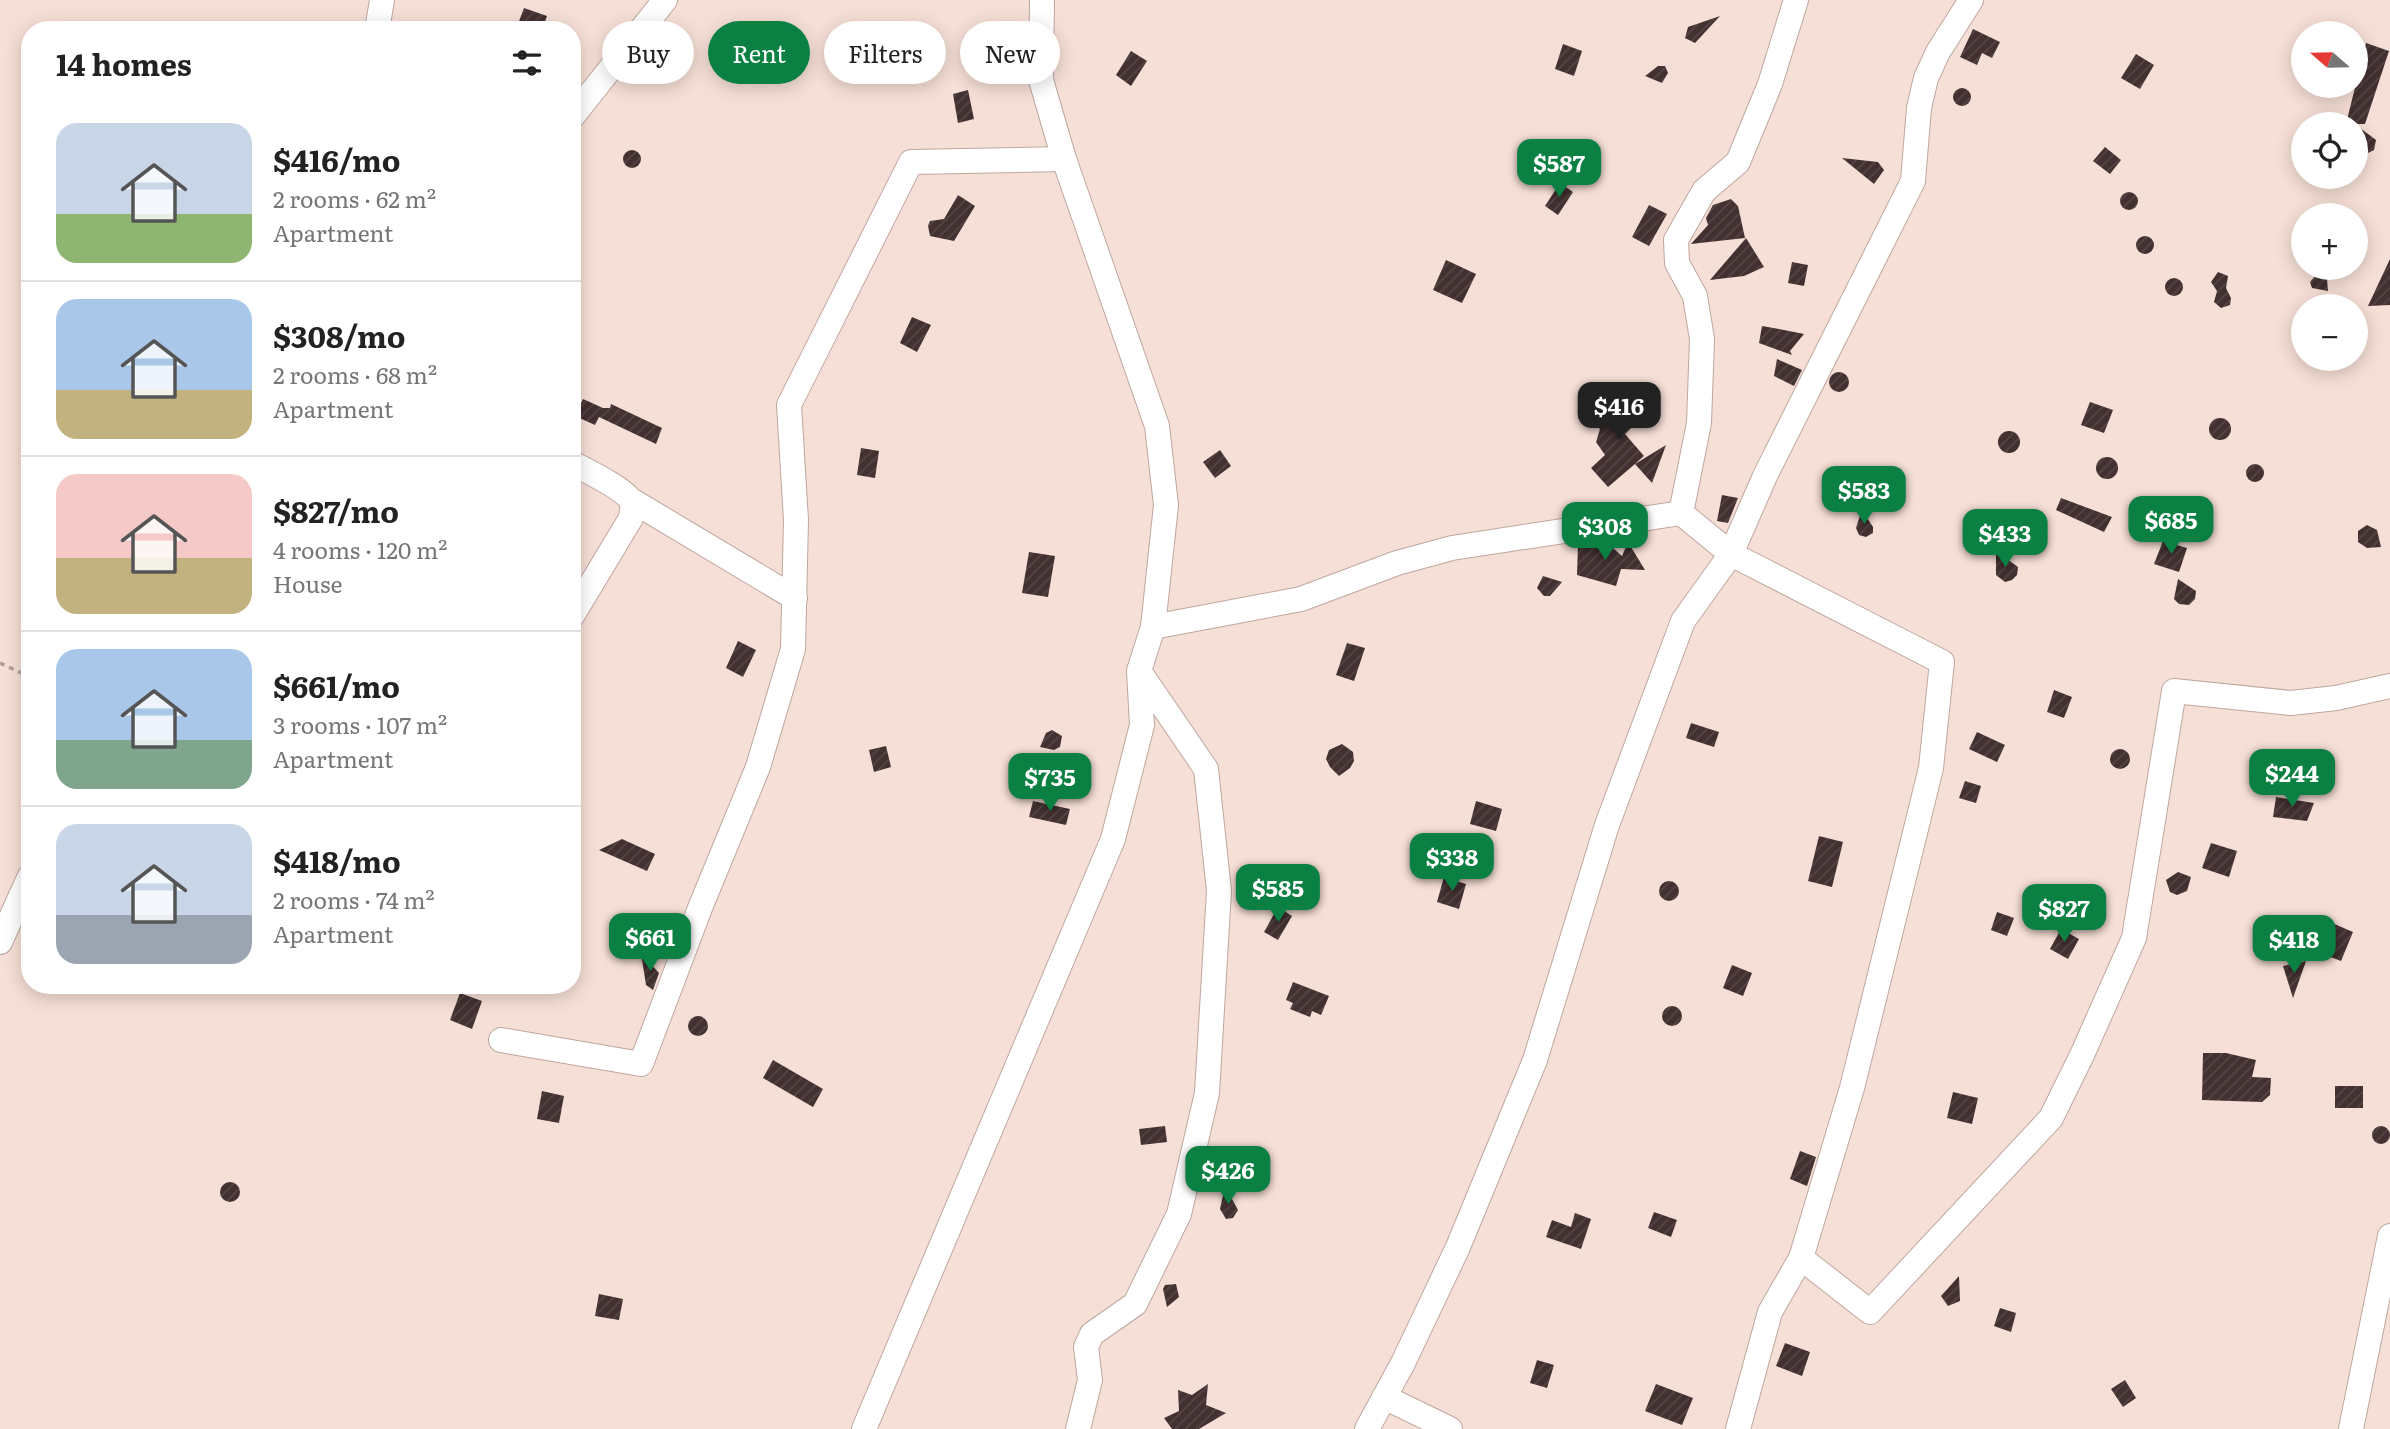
<!DOCTYPE html>
<html lang="en">
<head>
<meta charset="utf-8">
<style>
	:root { --surface:#fff; --page:#f2f2f2; --text:#222; --muted:#767676; --line:#e0e0e0; --accent:#0b8043 }
	body { margin:0; font-family:Literata,serif; background:var(--page); color:var(--text); height:100vh; display:flex; flex-direction:column; font-size:26px; white-space:nowrap }
	* { box-sizing:border-box; margin:0 }
	p { font-size:23px; color:var(--muted) }
	.icon { flex:none; width:38px; height:38px; fill:none; stroke:currentColor; stroke-width:2; stroke-linecap:round; stroke-linejoin:round }
	.map { position:relative; flex:1; overflow:hidden }
	.panel { position:absolute; left:21px; top:21px; width:560px; height:973px; display:flex; flex-direction:column; background:var(--surface); border-radius:28px; box-shadow:0 4px 18px #0003 }
	.panel>* { flex:none }
	.banner { position:absolute; left:602px; top:21px; width:665px; height:63px; display:flex; gap:14px }
	.needle { width:46px; rotate:290deg }
	.buttons { position:absolute; left:2291px; top:21px; display:grid; gap:14px }
	.buttons a { display:grid; place-items:center; width:77px; height:77px; border-radius:50%; background:var(--surface); box-shadow:0 4px 18px #0003; font-size:35px }
	.price { position:absolute; translate:-50% -60px; padding:0 16px; border-radius:14px; background:var(--accent); color:#fff; font-size:23px; line-height:46px; filter:drop-shadow(0 2px 4px #0008) }
	.price::after { content:''; position:absolute; left:50%; top:42px; width:21px; height:16px; margin-left:-10px; background:inherit; clip-path:polygon(0 0,100% 0,50% 100%) }
	.price.on { background:#222; color:#fff }
	ul { padding:0; list-style:none }
	li { display:flex; align-items:center; gap:21px; height:175px; padding:0 35px }
	li+li { border-top:2px solid var(--line) }
	li span { display:grid; place-items:center; flex:none; width:196px; height:140px; border-radius:21px; color:#555 }
	li>.icon { margin-inline-start:auto }
	span .icon { width:84px; height:84px; fill:#fffc; stroke-width:1 }
	li b { font-size:30px }
	h2 { display:flex; justify-content:space-between; align-items:center; height:84px; padding:0 35px; font-size:30px }
	.chip { padding:0 24px; border-radius:32px; background:var(--surface); box-shadow:0 4px 18px #0003; font-size:24px; line-height:63px }
	.chip.on { background:var(--accent); color:#fff }
	.map>svg:first-child { display:block }
</style>
</head>
<body>
<div class="map">
<svg width="2390" height="1429" viewBox="0 0 2390 1429">
	<defs>
		<pattern id="building-hatch" width="6" height="6" patternUnits="userSpaceOnUse" patternTransform="scale(1.75)"><rect width="6" height="6" fill="#433031"/><path d="M-1 1l2-2M0 6l6-6M5 7l2-2" fill="none" stroke="#554545"/></pattern>
	</defs>
	<rect width="100%" height="100%" fill="#f6dfd6"/>
	<g fill="url(#building-hatch)">
		<path d="M524,8l23,8 -5,14 -24,-6z"/>
		<path d="M1720,16l-25,27 -10,-5 3,-11z"/>
		<path d="M1973,29l27,13 -8,16 -10,-5 -5,12 -17,-8z"/>
		<path d="M2366,43l23,8 -24,73h-19z"/>
		<path d="M1563,44l19,7 -8,25 -19,-7z"/>
		<path d="M1131,51l16,10 -16,25 -15,-11z"/>
		<path d="M2136,54l18,11 -14,24 -19,-11z"/>
		<path d="M1658,66h7l3,7 -6,10 -17,-7z"/>
		<circle cx="1962" cy="97" r="9"/>
		<path d="M968,90l6,29 -16,4 -5,-29z"/>
		<path d="M2360,128l16,12 -2,10 -6,3 -7,-3 -3,-6z"/>
		<path d="M2105,147l16,13 -11,14 -17,-13z"/>
		<circle cx="632" cy="159" r="9"/>
		<path d="M1842,158l36,4 6,8 -10,14z"/>
		<path d="M1560,183l13,9 -15,23 -13,-9z"/>
		<circle cx="2129" cy="201" r="9"/>
		<path d="M958,195l17,11 -21,35 -24,-5 -2,-10 2,-5 14,-2z"/>
		<path d="M1731,199l7,7 7,32 -54,6 17,-19 -2,-7 7,-13z"/>
		<path d="M1649,205l18,9 -18,32 -17,-9z"/>
		<circle cx="2145" cy="245" r="9"/>
		<path d="M1746,238l18,29 -20,9 -34,4z"/>
		<path d="M2390,259v46l-22,1z"/>
		<path d="M1446,260l30,14 -14,29 -29,-13z"/>
		<path d="M1792,262l16,3 -4,21 -16,-3z"/>
		<path d="M2218,272l10,4 -2,12 5,10 -1,7 -9,3 -7,-6 3,-11 -6,-9z"/>
		<path d="M2317,274l10,5 1,12 -16,-3 -2,-6z"/>
		<circle cx="2174" cy="287" r="9"/>
		<path d="M912,317l19,8 -14,27 -17,-9z"/>
		<path d="M1762,326l17,3 25,5 -14,17 2,4 -33,-12z"/>
		<path d="M1777,359l25,11 -8,16 -20,-10z"/>
		<circle cx="1839" cy="382" r="10"/>
		<path d="M1606,389l34,30 -15,15 19,22 -9,8 31,-19 -14,38 -17,-19 -27,23 -17,-19 14,-13 -9,-13 4,-13 -23,-18 25,-5z"/>
		<path d="M583,399l20,9h7l1,-4 51,24 -6,16 -57,-27 -4,8 -20,-9z"/>
		<path d="M2090,402l23,8 -9,23 -23,-8z"/>
		<circle cx="2220" cy="429" r="11"/>
		<circle cx="2009" cy="442" r="11"/>
		<path d="M861,448l18,3 -4,27 -18,-3z"/>
		<path d="M1220,450l11,16 -16,12 -12,-16z"/>
		<circle cx="2107" cy="468" r="11"/>
		<circle cx="2255" cy="473" r="9"/>
		<path d="M1722,495l16,3 -10,25 -11,-2z"/>
		<path d="M2061,498l51,19 -8,15 -48,-22z"/>
		<path d="M1862,510l11,17v6l-7,4 -7,-2 -3,-7z"/>
		<path d="M2367,525l10,5 4,17 -14,1 -9,-6v-11z"/>
		<path d="M1604,540l18,16 6,-14 17,28 -24,-1 -5,17 -39,-11 1,-31z"/>
		<path d="M2163,541l24,7 -8,24 -25,-8z"/>
		<path d="M1996,551l22,16 -1,8 -5,5 -7,2 -9,-7z"/>
		<path d="M1029,552l26,4 -7,41 -26,-4z"/>
		<path d="M1543,576l19,6 -12,14h-6l-7,-8z"/>
		<path d="M2178,579l18,12 -1,8 -6,6 -10,-1 -5,-5z"/>
		<path d="M738,641l18,9 -13,27 -17,-9z"/>
		<path d="M1347,643l18,5 -11,33 -18,-6z"/>
		<path d="M2054,690l18,7 -8,21 -17,-6z"/>
		<path d="M1691,723l28,9 -5,15 -28,-9z"/>
		<path d="M1052,730l10,6 -2,11 -6,3 -14,-3 6,-14z"/>
		<path d="M1977,732l28,13 -8,17 -28,-13z"/>
		<path d="M1342,744l11,8 1,9 -4,7 -11,8 -9,-9 -4,-8 3,-9z"/>
		<path d="M886,746l5,21 -17,5 -5,-22z"/>
		<circle cx="2120" cy="759" r="10"/>
		<path d="M1965,781l16,5 -5,17 -17,-5z"/>
		<path d="M2276,797l38,6 -7,18 -34,-4z"/>
		<path d="M1033,801l37,8 -4,16 -37,-8z"/>
		<path d="M1476,801l26,8 -6,22 -26,-7z"/>
		<path d="M1819,836l24,6 -11,45 -24,-6z"/>
		<path d="M622,839l33,15 -8,17 -48,-21z"/>
		<path d="M2211,843l26,8 -8,26 -27,-9z"/>
		<path d="M2178,872l13,5 -4,14 -10,4 -7,-3 -4,-12z"/>
		<path d="M1444,877l22,7 -7,25 -22,-7z"/>
		<circle cx="1669" cy="891" r="10"/>
		<path d="M1278,907l14,9 -14,24 -14,-8z"/>
		<path d="M1997,912l17,6 -7,18 -16,-6z"/>
		<path d="M2332,923l21,9 -12,29 -21,-8z"/>
		<path d="M2061,929l18,10 -11,20 -18,-10z"/>
		<path d="M641,953l18,20 -6,17 -7,-5z"/>
		<path d="M2306,961l-13,37 -10,-32z"/>
		<path d="M1732,965l20,8 -9,23 -20,-8z"/>
		<path d="M1293,982l36,14 -8,19 -9,-4 -2,6 -20,-8 3,-6 -7,-3z"/>
		<path d="M460,993l22,8 -10,28 -22,-9z"/>
		<circle cx="1672" cy="1016" r="10"/>
		<circle cx="698" cy="1026" r="10"/>
		<path d="M2203,1053h23l30,7 -4,17 19,1 -1,17 -8,7 -60,-2z"/>
		<path d="M773,1060l50,29 -10,18 -50,-29z"/>
		<rect x="2335" y="1086" width="28" height="22"/>
		<path d="M542,1091l22,5 -5,27 -22,-4z"/>
		<path d="M1953,1092l25,6 -6,26 -25,-6z"/>
		<circle cx="2381" cy="1135" r="9"/>
		<path d="M1165,1126l2,16 -26,3 -2,-16z"/>
		<path d="M1800,1151l16,6 -9,29 -17,-7z"/>
		<circle cx="230" cy="1192" r="10"/>
		<path d="M1225,1186l13,24 -5,8 -7,1 -6,-10z"/>
		<path d="M1654,1212l23,8 -6,17 -23,-9z"/>
		<path d="M1575,1213l16,6 -10,30 -35,-12 6,-17 19,7z"/>
		<path d="M1959,1276l1,25 -12,5 -7,-10z"/>
		<path d="M1176,1284l3,13 -12,10 -4,-18 2,-4z"/>
		<path d="M599,1294l24,5 -4,21 -24,-4z"/>
		<path d="M2000,1308l16,5 -5,19 -17,-6z"/>
		<path d="M1785,1343l25,9 -8,24 -26,-10z"/>
		<path d="M1537,1360l17,5 -7,23 -17,-5z"/>
		<path d="M2125,1380l11,18 -13,9 -12,-18z"/>
		<path d="M1208,1384l-2,21 20,8 -27,16h-27l-8,-11 15,-7 -1,-21 14,5z"/>
		<path d="M1656,1384l37,14 -11,27 -37,-14z"/>
	</g>
	<g fill="none" stroke-linecap="round" stroke-linejoin="round">
		<g stroke="#bea79f" stroke-width="26">
			<g id="minor">
				<path d="M377,30l5,-30"/>
				<path d="M572,117l93,-117"/>
				<path d="M572,463c13,7 53,26 59,38 3,5 0,12 0,17l-59,98"/>
				<path d="M631,500l164,98"/>
				<path d="M1681,513l18,-90 3,-84 -7,-43 -18,-33 -1,-23 28,-49 34,-29 32,-78 26,-84"/>
				<path d="M1153,627l148,-28 96,-36 55,-15 229,-35 50,41 211,108 -11,106 -79,320 -51,170 -31,54 -32,117"/>
				<path d="M0,942l30,-66"/>
				<path d="M501,1040l140,24 59,-156 58,-141 35,-118 3,-129 -7,-115 122,-243 153,-3"/>
				<path d="M1801,1258l69,54 181,-194 31,-63 52,-117 40,-247 117,12 45,-5 54,-12"/>
				<path d="M1384,1397l66,32"/>
				<path d="M864,1429l249,-590 29,-114 -3,-54 14,-44 13,-122 -9,-79 -93,-267 -23,-79 1,-80"/>
				<path d="M1078,1429l12,-49 -4,-33 6,-13 43,-30 44,-90 28,-121 12,-202 -13,-122 -67,-98"/>
				<path d="M1367,1429l36,-66 55,-116 77,-187 72,-235 76,-204 48,-67 34,-78 148,-295 6,-73 7,-30 12,-26 33,-52"/>
				<path d="M2351,1429l39,-193"/>
			</g>
		</g>
		<path stroke="#b2a099" stroke-width="3.5" stroke-dasharray="5 5" stroke-linecap="butt" d="M0,663l30,14"/>
		<use href="#minor" stroke="#fff" stroke-width="24"/>
	</g>
</svg>
<div class="buttons">
<a><svg class="needle" viewBox="-14 -14 28 28"><path d="M0-13l5 13h-10z" fill="#e53935"/><path d="M0 13l5-13h-10z" fill="#767676"/></svg></a>
<a><svg class="icon" aria-label="locate" viewBox="0 0 24 24"><circle cx="12" cy="12" r="6"/><path d="M12 2v4M12 18v4M2 12h4M18 12h4"/></svg></a>
<a>+</a>
<a>−</a>
</div>
<b class="price" style="left:1559px;top:199px">$587</b>
<b class="price on" style="left:1619px;top:442px">$416</b>
<b class="price" style="left:1864px;top:526px">$583</b>
<b class="price" style="left:2171px;top:556px">$685</b>
<b class="price" style="left:1605px;top:562px">$308</b>
<b class="price" style="left:2005px;top:569px">$433</b>
<b class="price" style="left:2292px;top:809px">$244</b>
<b class="price" style="left:1050px;top:813px">$735</b>
<b class="price" style="left:1452px;top:893px">$338</b>
<b class="price" style="left:1278px;top:924px">$585</b>
<b class="price" style="left:2064px;top:944px">$827</b>
<b class="price" style="left:650px;top:973px">$661</b>
<b class="price" style="left:2294px;top:975px">$418</b>
<b class="price" style="left:1228px;top:1206px">$426</b>
<div class="banner">
<a class="chip">Buy</a>
<a class="chip on">Rent</a>
<a class="chip">Filters</a>
<a class="chip">New</a>
</div>
<section class="panel">
<h2>14 homes<svg class="icon" aria-label="filters" viewBox="0 0 24 24"><path d="M4 7h16M4 17h16"/><circle cx="9" cy="7" r="2"/><circle cx="15" cy="17" r="2"/></svg></h2>
<ul>
<li><span style="background:linear-gradient(#c9d6e8 65%,#8fb573 0)"><svg class="icon" aria-label="home" viewBox="0 0 24 24"><path d="M3 11l9-7 9 7M6 9v11h12V9"/></svg></span><div><b>$416/mo</b><p>2 rooms · 62 m²</p><p>Apartment</p></div></li>
<li><span style="background:linear-gradient(#a9c7e8 65%,#c2b280 0)"><svg class="icon" aria-label="home" viewBox="0 0 24 24"><path d="M3 11l9-7 9 7M6 9v11h12V9"/></svg></span><div><b>$308/mo</b><p>2 rooms · 68 m²</p><p>Apartment</p></div></li>
<li><span style="background:linear-gradient(#f6c9c9 60%,#c2b280 0)"><svg class="icon" aria-label="home" viewBox="0 0 24 24"><path d="M3 11l9-7 9 7M6 9v11h12V9"/></svg></span><div><b>$827/mo</b><p>4 rooms · 120 m²</p><p>House</p></div></li>
<li><span style="background:linear-gradient(#a9c7e8 65%,#7fa58c 0)"><svg class="icon" aria-label="home" viewBox="0 0 24 24"><path d="M3 11l9-7 9 7M6 9v11h12V9"/></svg></span><div><b>$661/mo</b><p>3 rooms · 107 m²</p><p>Apartment</p></div></li>
<li><span style="background:linear-gradient(#c9d6e8 65%,#9aa5b1 0)"><svg class="icon" aria-label="home" viewBox="0 0 24 24"><path d="M3 11l9-7 9 7M6 9v11h12V9"/></svg></span><div><b>$418/mo</b><p>2 rooms · 74 m²</p><p>Apartment</p></div></li>
</ul>
</section>
</div>
</body>
</html>
